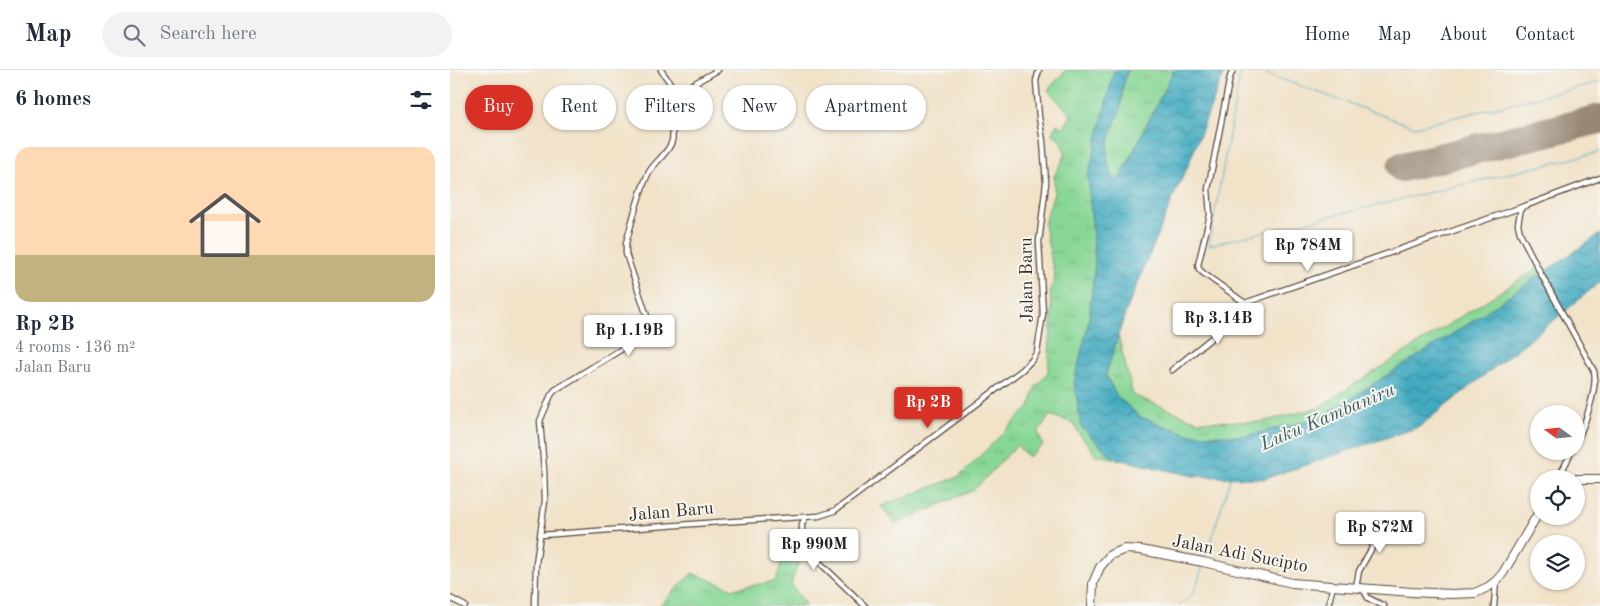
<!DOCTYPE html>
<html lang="en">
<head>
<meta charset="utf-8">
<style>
	:root { --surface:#fff; --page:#f2f2f3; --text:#1f2937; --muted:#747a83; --line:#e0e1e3; --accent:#d93025 }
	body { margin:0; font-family:"Old Standard TT",serif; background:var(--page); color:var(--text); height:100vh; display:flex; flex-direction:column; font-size:19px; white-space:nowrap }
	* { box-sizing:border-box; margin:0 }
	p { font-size:16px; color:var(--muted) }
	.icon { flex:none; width:28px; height:28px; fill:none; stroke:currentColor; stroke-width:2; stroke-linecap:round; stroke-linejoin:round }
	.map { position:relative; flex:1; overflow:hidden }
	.details { display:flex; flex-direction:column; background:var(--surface); width:450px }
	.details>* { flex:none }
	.hud { position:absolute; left:15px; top:15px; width:475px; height:45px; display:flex; gap:10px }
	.needle { width:32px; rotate:285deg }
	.controls { position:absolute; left:1080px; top:335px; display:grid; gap:10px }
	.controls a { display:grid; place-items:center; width:55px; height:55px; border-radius:50%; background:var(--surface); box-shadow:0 1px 4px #0004; font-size:25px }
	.price { position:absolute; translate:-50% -42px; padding:0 11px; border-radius:5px; background:#fff; color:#222; font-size:16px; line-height:32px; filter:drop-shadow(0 1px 2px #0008) }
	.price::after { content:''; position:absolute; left:50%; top:30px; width:15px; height:11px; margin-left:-8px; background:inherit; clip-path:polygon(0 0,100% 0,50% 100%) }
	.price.selected { background:var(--accent); color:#fff }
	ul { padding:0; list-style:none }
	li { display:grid; align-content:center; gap:10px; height:265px; padding:0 15px }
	li span { display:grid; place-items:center; height:155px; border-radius:15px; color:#555 }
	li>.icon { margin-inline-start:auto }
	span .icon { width:90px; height:90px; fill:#fffc; stroke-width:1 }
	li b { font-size:21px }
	h2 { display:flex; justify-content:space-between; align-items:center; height:60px; padding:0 15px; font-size:21px }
	.pill { padding:0 18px; border-radius:22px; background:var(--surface); box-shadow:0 1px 4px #0004; font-size:18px; line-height:45px }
	.pill.selected { background:var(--accent); color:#fff }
	header { display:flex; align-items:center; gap:30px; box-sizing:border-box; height:70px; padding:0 25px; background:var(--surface); border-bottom:1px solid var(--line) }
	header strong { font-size:24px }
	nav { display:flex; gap:28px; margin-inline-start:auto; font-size:18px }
	.search { width:350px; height:45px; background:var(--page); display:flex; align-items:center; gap:12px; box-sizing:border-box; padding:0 18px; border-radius:28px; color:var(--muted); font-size:19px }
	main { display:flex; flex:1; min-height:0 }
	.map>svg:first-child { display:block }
</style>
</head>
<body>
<header>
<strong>Map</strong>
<div class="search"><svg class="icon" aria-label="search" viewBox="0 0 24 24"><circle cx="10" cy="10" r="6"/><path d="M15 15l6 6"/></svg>Search here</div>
<nav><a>Home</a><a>Map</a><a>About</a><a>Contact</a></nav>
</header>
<main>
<section class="details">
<h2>6 homes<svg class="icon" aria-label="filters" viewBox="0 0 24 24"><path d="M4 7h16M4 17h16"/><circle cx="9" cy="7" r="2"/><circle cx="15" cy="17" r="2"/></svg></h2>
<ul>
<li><span style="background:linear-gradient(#ffd9b3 70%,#c2b280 0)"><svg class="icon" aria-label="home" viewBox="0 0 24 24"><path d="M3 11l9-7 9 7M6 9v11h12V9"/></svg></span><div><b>Rp 2B</b><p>4 rooms · 136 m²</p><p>Jalan Baru</p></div></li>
</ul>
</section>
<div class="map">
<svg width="1150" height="536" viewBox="0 0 1150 536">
	<defs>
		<pattern id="grass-tufts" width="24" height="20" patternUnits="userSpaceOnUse" patternTransform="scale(1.25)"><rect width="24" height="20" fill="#88d796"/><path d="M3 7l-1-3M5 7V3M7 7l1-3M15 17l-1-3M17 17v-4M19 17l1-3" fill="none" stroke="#76b981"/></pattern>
		<pattern id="water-waves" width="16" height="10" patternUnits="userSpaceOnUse" patternTransform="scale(1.25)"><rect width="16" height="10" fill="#42abc1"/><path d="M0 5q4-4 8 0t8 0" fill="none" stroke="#388b9c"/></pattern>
	</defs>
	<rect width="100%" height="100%" fill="#f6f6f2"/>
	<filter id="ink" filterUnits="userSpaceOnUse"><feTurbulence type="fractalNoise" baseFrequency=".02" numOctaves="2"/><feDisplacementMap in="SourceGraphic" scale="10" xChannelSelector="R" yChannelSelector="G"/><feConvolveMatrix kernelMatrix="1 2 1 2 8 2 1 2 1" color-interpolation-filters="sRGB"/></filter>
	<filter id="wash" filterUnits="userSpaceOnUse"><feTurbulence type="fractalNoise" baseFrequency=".0096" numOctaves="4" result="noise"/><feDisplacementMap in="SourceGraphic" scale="20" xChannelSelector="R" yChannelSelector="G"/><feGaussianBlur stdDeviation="1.12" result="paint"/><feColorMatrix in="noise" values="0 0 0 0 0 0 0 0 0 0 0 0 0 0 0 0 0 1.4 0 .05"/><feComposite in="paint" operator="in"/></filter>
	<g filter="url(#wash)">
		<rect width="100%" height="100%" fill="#f1e2c8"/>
		<g fill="url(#grass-tufts)" stroke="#62805a">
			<path d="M616,0h48l-26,107 7,85 -6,57 -8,108 32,31 -18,-3c-6,-11 -17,-20 -22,-32l-23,-8 -12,17 5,13 -15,12 -11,-12 -43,45 -79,34 -14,-18 79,-30 70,-70 5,-18 13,-16 4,-59 -2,-22 5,-13 -11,-54 10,-31v-17l12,-22 -8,-17 -6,-3 5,-10 7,4 7,-13 -23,-25z"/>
			<path d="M678,0h46l-55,110h-6l-6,-20 1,-19 13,-36 2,-21z"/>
			<path d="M1089,197l3,7 -77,52 -147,93 -73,17 -57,-2 -48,-17 -24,-22 -10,-20 12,-40 15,60 64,26 64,1 56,-14z"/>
			<path d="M350,467l4,10 -13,37 15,22h-147l33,-33 41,16 43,-8 11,-37z"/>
		</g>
		<path fill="url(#water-waves)" stroke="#3e6a70" d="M664,0h14c-5,12 -5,22 -7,35 -8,32 -21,39 -8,75h6l55,-110h51l-37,96 -12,25 -51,123 -19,61 10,20 24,22 48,17 57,2 73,-17 147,-93 135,-92v48l-37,31 -144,114 -155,52 -71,-3 -80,-18 -32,-31 -7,-45 15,-63 6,-57 -7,-85z"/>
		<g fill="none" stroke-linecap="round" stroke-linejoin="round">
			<g stroke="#42abc1" stroke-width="1">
				<path d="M791,0l-32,175 391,-93"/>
				<path d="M806,0l159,57 185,-45"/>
				<path d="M755,489l26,-82"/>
				<path d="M729,536l15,-13 9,-28"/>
			</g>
			<path stroke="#968673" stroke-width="30" d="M952,97l198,-48"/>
		</g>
	</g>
	<g filter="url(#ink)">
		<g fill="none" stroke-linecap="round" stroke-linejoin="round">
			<g stroke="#564638" stroke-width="7">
				<g id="minor">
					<path d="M211,0l16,23 41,-23"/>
					<path d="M783,0l-3,7 -22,112 2,26 -12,50 1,4 4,4 42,30 280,-97 75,-28"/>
					<path d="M1071,138l-3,16 2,9 21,41 53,97c4,17 -10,56 -18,72"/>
					<path d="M722,300l42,-34 33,-33"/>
					<path d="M1108,409l14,-28"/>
					<path d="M355,448l-3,6v14l2,7 12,14 49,47"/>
					<path d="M91,465l179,-13 99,-6 15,-5 14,-10 174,-131 10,-10 5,-8 6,-38 -4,-72 7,-59 -3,-42 -4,-24 -3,-36 3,-11"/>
					<path d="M906,517l3,-16 14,-25 12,-29"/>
					<path d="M913,519l5,9 16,8"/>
					<path d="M0,528l15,8"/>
					<path d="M85,536l1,-43 9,-62 -1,-31 -4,-49 11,-26 4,-5 93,-57 2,-8 -24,-71v-11c7,-24 12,-49 23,-71 6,-10 21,-21 23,-31 4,-20 -11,-31 5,-48"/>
					<path d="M878,536l5,-20"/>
					<path d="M1044,536l2,-25"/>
				</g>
			</g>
			<g stroke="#564638" stroke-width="10">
				<g id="trunk">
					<path d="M1126,409h24"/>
					<path d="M642,536l1,-23 7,-16 10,-12 15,-6 16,1 62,12 89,21 120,9 40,2 23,-1 13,-6 8,-6 7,-8 36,-61"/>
				</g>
			</g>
			<use href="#minor" stroke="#fff" stroke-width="4.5"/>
			<use href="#trunk" stroke="#fff" stroke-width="8"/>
		</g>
	</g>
	<g text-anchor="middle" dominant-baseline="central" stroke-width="4" stroke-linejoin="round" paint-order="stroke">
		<g font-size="18" fill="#3b2a1e" stroke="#f6f6f2">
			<text transform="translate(577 210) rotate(-91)">Jalan Baru</text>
			<text transform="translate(221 442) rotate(-5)">Jalan Baru</text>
			<text transform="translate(790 484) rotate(11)">Jalan Adi Sucipto</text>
		</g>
		<g font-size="19" font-style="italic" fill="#3e5e5f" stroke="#f6f6f2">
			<text transform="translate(878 348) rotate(-23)">Luku Kambaniru</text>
		</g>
	</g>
</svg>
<div class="controls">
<a><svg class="needle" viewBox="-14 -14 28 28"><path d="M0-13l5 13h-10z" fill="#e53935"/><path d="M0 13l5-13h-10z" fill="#747a83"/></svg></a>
<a><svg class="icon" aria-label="locate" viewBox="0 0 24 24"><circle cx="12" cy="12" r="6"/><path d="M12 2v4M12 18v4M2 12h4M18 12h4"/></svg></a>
<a><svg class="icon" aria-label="layers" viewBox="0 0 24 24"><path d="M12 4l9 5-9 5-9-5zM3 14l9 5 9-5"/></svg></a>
</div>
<b class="price" style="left:858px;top:202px">Rp 784M</b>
<b class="price" style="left:768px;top:275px">Rp 3.14B</b>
<b class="price" style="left:179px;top:287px">Rp 1.19B</b>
<b class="price selected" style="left:478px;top:359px">Rp 2B</b>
<b class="price" style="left:930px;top:484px">Rp 872M</b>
<b class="price" style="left:364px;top:501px">Rp 990M</b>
<div class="hud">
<a class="pill selected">Buy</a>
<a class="pill">Rent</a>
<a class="pill">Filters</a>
<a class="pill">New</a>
<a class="pill">Apartment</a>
</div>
</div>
</main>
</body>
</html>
